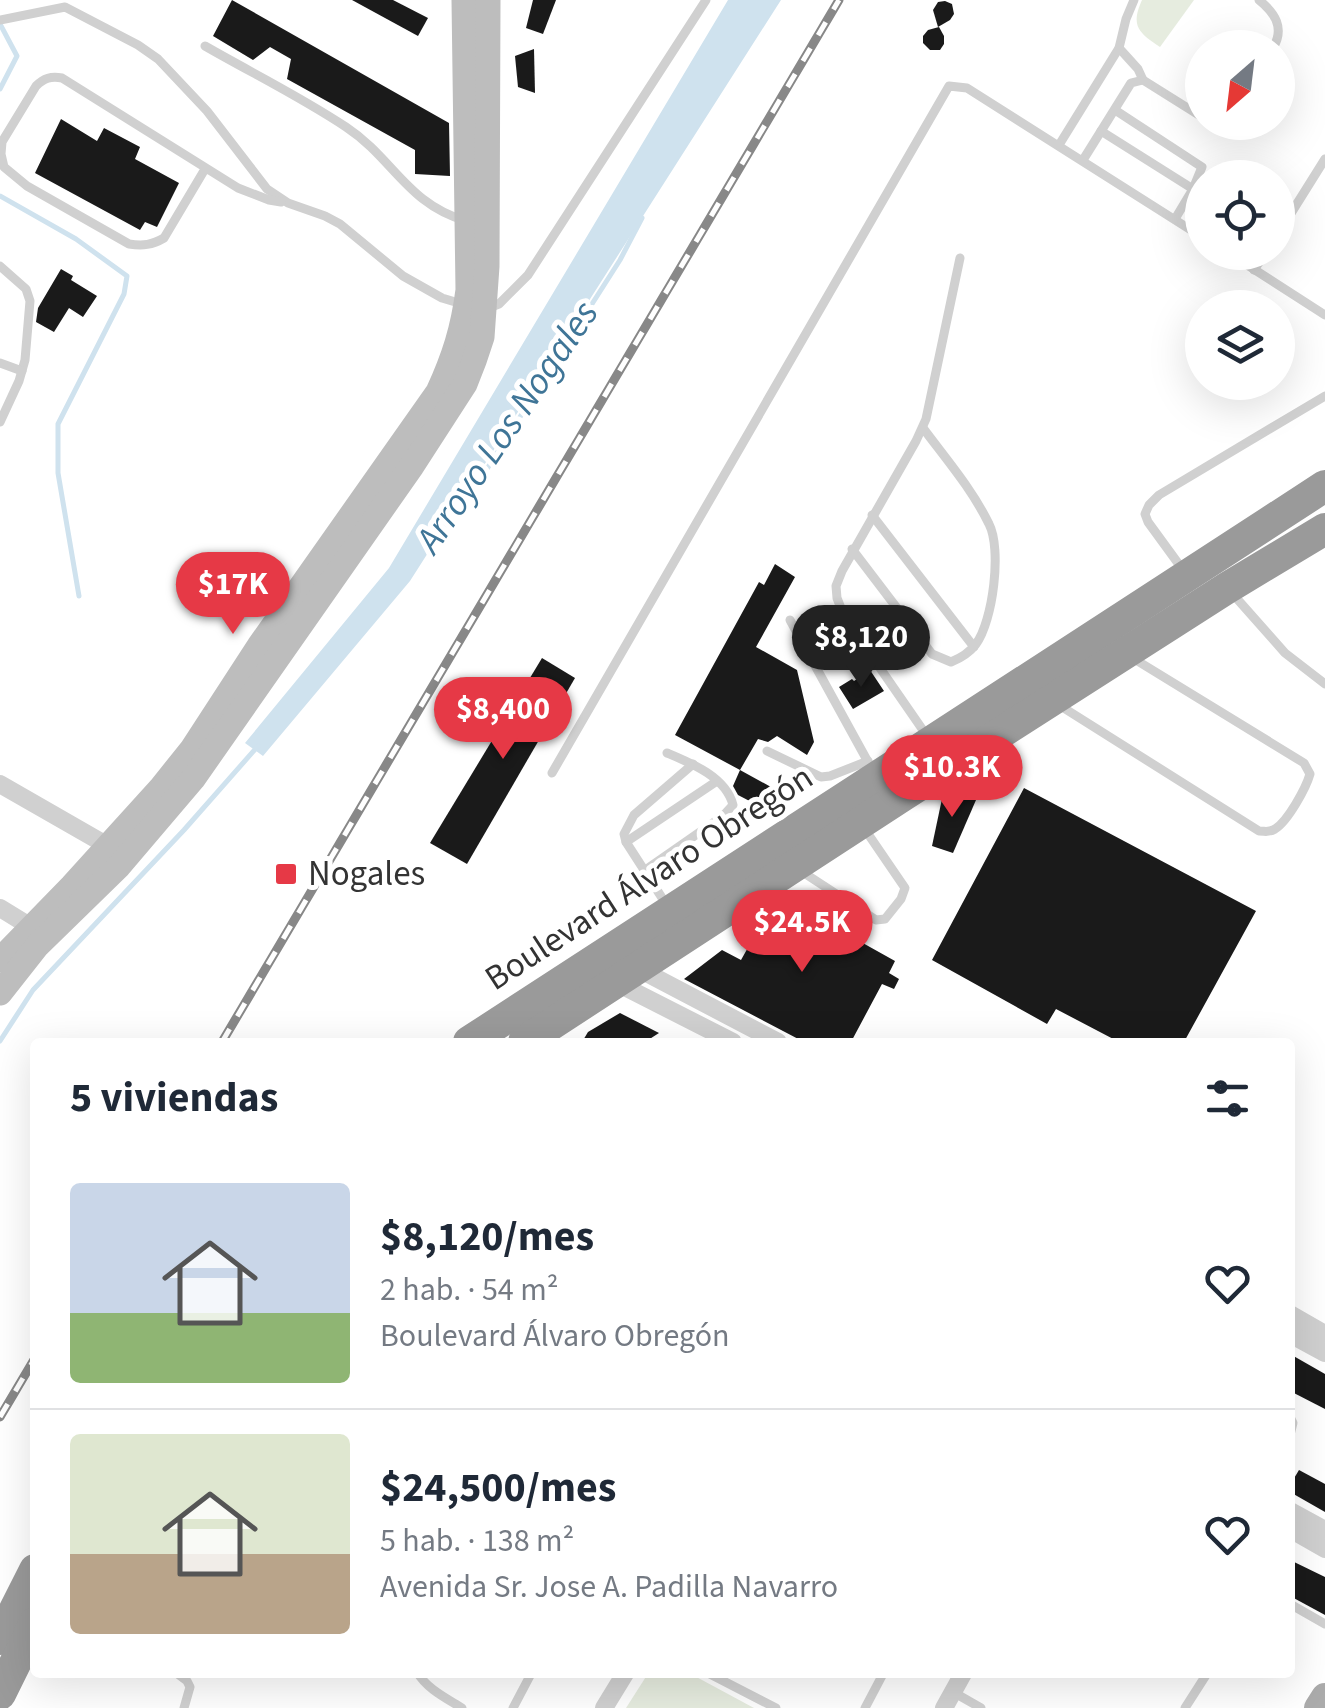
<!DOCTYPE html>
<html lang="es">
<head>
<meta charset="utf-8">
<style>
	:root { --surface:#fff; --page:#f2f2f3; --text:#1f2937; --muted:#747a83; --line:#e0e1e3; --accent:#e63946 }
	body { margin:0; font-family:"Source Sans 3",sans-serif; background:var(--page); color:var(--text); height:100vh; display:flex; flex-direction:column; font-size:38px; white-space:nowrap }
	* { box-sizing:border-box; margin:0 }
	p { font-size:32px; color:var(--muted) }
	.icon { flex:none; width:55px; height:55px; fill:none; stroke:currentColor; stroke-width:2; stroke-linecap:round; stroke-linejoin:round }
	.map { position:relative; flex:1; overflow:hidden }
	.drawer { position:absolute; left:30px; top:1038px; width:1265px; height:640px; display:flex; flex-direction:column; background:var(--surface); border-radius:10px; box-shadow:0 10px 40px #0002 }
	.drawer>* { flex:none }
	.needle { width:65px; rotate:208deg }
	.controls { position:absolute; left:1185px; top:30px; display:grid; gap:20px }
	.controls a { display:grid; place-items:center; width:110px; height:110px; border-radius:50%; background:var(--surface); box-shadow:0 10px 40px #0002; font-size:50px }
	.price { position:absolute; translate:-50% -85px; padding:0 22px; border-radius:35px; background:var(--accent); color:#fff; font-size:32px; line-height:65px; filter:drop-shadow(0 2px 5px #0008) }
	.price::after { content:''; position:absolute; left:50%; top:60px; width:30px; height:22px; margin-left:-15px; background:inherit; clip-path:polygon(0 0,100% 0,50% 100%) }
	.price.active { background:#222; color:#fff }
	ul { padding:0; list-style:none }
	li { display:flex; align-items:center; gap:30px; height:250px; padding:0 40px }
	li+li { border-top:2px solid var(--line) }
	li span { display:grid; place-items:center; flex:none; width:280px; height:200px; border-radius:10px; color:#555 }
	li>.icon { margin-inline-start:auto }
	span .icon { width:120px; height:120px; fill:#fffc; stroke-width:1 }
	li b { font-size:42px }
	h2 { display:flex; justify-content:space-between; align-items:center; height:120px; padding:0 40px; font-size:42px }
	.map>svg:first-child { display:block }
</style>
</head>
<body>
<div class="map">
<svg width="1325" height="1708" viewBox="0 0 1325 1708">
	<rect width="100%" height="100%" fill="#fff"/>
	<g fill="#e6ecdf">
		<path d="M1142,0h52l-34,47c-21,-14 -30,-21 -18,-47z"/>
		<path d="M649,1672l40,1 65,35h-128z"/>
	</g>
	<path fill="#cfe2ee" d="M728,0h53l-371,581 -147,175 -18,-13 144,-175z"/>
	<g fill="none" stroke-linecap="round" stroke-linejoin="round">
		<g stroke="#cfe2ee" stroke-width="5">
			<path d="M0,24l17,32 -17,33"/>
			<path d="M0,196l76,43 51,37 -3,18 -66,130v49l21,123"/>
			<path d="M443,528l28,-34 149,-234 22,-42"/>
			<path d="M0,1041l33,-51 151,-160 74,-84"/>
		</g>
	</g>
	<g fill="#1a1a1a">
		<path d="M232,0l217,123 1,53 -35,-2v-24l-128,-71 4,-20 -21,-12 -17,13 -40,-24z"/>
		<path d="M352,0h41l35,18 -10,18z"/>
		<path d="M533,0h23l-13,34 -17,-6z"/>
		<path d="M945,1l7,3 2,10 -4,6 -12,7 -5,-17 5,-8z"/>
		<path d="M939,27l5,9v8l-4,6h-10l-7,-7v-7l5,-6z"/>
		<path d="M534,49l1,44 -17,-6 -3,-31z"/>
		<path d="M61,119l36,22 7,-13 36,19 -5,12 44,24 -22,44 -12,-5 -5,8 -105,-57z"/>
		<path d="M61,269l12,7 -2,4 26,16 -14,21 -14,-9 -15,24 -18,-10 2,-14z"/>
		<path d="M775,564l20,13 -39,70 41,23 17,72 -7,13 -30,-19 -9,6 -10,-3 -18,31 -65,-35 84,-153 5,3z"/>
		<path d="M542,658l33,20 -108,186 -37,-21z"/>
		<path d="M870,670l14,21 -31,18 -14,-22 13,-8 2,2z"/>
		<path d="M740,770l31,17 -10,20 -23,-12 -5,-9z"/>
		<path d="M1024,788l232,123 -72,131h-65l-63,-33 -9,15 -115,-64z"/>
		<path d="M948,790l28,10 -23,53 -21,-7 11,-52z"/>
		<path d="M780,899l47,25 9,-20 24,15 -8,18 43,24 -6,12 10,6 -5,10 -12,-5 -31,58h-47l-120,-63 38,-29 19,10 32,-57z"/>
		<path d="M620,1013l39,20 -14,9h-63l6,-10z"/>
		<path d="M1290,1354l35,20v35l-35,-18z"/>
		<path d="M1299,1470l26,14v28l-35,-20v-7z"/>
		<path d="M1290,1560l35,17v38l-35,-19z"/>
	</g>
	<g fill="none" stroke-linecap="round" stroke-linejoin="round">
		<g stroke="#d0d0d0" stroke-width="9">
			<path d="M1259,0c16,13 26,28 14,48"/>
			<path d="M0,20l65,-13 73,38 20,14 49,52 60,78 21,14 37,13 15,8 63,52 39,22 20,6"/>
			<path d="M205,46c47,27 96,51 141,81 47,31 61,77 120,94"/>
			<path d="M1119,48l19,21 5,11"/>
			<path d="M1115,110l87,57 -9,22 -18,30"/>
			<path d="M1101,131l92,58"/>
			<path d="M1059,145l60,-97 7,-29 8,-19"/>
			<path d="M1083,160l48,-77 12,-3 59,37"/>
			<path d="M205,169l-41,69c-12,7 -21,8 -35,6l-102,-58 -23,-19 -3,-13 1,-12 34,-56c8,-8 15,-10 26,-8l176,110 31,12 12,2"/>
			<path d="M1278,234l47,-75"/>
			<path d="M1227,252l98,63"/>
			<path d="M0,266l26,23 4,12 -5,59 -6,21 -19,41"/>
			<path d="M1254,270l12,-18"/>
			<path d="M486,309l13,-5 29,-29 178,-275"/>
			<path d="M0,363l22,8"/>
			<path d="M872,515l102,132"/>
			<path d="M852,549l80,105 19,8c10,-4 19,-10 25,-18 17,-23 26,-95 13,-120 -17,-35 -43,-65 -66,-96"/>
			<path d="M1183,570l-35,-48 -3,-8 4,-9 10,-10 166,-99"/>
			<path d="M1231,592l54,61 40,31"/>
			<path d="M790,620l83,151"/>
			<path d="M1059,705l200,126c7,0 9,2 16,-2 13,-8 31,-41 35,-55l-6,-11 -173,-106"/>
			<path d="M927,736l-83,-120 -7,-18 -1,-12 6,-15 74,-130 10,-22 34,-161"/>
			<path d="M767,751l54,26 9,-1 38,-15"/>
			<path d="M552,773l397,-687 18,2 235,149"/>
			<path d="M626,842l91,-61"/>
			<path d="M644,871l79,-55 10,-11c-7,-28 -42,-42 -66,-52"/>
			<path d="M801,871l75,49 9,-1 16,-20 4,-11 -41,-60"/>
			<path d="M666,904l-40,-62 -2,-8 10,-19 59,-51"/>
			<path d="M1290,1417l3,6 -3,12"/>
			<path d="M1290,1604l35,20"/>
			<path d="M175,1672l12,9 3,6 -6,21"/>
			<path d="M417,1672c10,17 29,26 45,36"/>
			<path d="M706,1672l70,36"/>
			<path d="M953,1692l28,16"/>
			<path d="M513,1708l19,-36"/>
			<path d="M865,1708l19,-36"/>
			<path d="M1185,1708l23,-36"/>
		</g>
		<g stroke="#d0d0d0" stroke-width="18">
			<path d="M0,784l108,62"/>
			<path d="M0,908l31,19"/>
			<path d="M634,964l5,5 139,73"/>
			<path d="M615,982l118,60"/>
			<path d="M1290,1314l35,20"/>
			<path d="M1290,1334l35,19"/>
			<path d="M1290,1511l35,19"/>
			<path d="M1290,1529l35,20"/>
			<path d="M604,1708l22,-36"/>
			<path d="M944,1708l20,-36"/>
		</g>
		<g stroke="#bdbdbd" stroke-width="25">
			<path d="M0,960l72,-74 88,-97 32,-40 67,-103 179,-254c16,-35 25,-63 30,-102l-4,-290"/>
			<path d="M0,993l37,-47 82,-80 74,-87 219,-313 53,-82 9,-23 8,-24 5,-71 1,-266"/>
		</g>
		<path stroke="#ababab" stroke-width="28" d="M1318,1708l7,-11"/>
		<g stroke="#9a9a9a" stroke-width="32">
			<path d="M469,1042l856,-556"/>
			<path d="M524,1042l381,-248 322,-206 98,-59"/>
			<path d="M0,1639l35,-69"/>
			<path d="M0,1694l35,-71"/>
		</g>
		<g stroke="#888" stroke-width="9">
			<g id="rail">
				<path d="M222,1042l617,-1042"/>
				<path d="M0,1417l35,-59"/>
			</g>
		</g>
		<use href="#rail" stroke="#fff" stroke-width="5" stroke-dasharray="15" stroke-linecap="butt"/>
	</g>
	<rect fill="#e63946" stroke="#fff" stroke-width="4" x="274" y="862" width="24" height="24" rx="5"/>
	<g text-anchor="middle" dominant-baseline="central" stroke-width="10" stroke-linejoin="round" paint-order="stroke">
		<g font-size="35" fill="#333" stroke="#fff" text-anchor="start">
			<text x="308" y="874">Nogales</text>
		</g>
		<g font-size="35" fill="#333" stroke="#fff">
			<text transform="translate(649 878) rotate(-33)">Boulevard Álvaro Obregón</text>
		</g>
		<g font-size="38" font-style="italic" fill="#3f7597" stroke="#fff">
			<text transform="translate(507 427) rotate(-56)">Arroyo Los Nogales</text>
		</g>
	</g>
</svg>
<div class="controls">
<a><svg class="needle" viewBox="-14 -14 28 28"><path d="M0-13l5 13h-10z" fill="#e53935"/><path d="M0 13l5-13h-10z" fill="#747a83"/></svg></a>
<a><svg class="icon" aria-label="locate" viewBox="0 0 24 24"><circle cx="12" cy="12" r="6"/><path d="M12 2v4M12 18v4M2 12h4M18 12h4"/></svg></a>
<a><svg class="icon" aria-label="layers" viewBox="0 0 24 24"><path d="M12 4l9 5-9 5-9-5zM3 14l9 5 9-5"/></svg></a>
</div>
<b class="price" style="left:233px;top:637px">$17K</b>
<b class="price active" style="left:861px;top:690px">$8,120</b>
<b class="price" style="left:503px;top:762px">$8,400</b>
<b class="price" style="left:952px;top:820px">$10.3K</b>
<b class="price" style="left:802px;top:975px">$24.5K</b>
<section class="drawer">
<h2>5 viviendas<svg class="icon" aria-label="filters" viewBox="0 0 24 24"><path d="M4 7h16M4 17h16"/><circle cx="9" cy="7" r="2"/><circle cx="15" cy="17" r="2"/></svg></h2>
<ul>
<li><span style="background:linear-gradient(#c9d6e8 65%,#8fb573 0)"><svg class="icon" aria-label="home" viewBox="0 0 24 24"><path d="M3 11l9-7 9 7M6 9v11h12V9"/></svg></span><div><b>$8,120/mes</b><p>2 hab. · 54 m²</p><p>Boulevard Álvaro Obregón</p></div><svg class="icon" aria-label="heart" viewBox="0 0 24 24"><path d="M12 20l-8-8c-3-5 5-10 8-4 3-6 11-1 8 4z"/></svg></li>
<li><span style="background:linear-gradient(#dfe7d0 60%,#b9a48a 0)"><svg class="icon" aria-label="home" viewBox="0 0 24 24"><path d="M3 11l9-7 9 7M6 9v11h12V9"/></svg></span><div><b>$24,500/mes</b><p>5 hab. · 138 m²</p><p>Avenida Sr. Jose A. Padilla Navarro</p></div><svg class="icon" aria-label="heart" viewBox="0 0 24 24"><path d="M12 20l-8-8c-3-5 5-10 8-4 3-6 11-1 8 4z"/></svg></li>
</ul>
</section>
</div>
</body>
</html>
